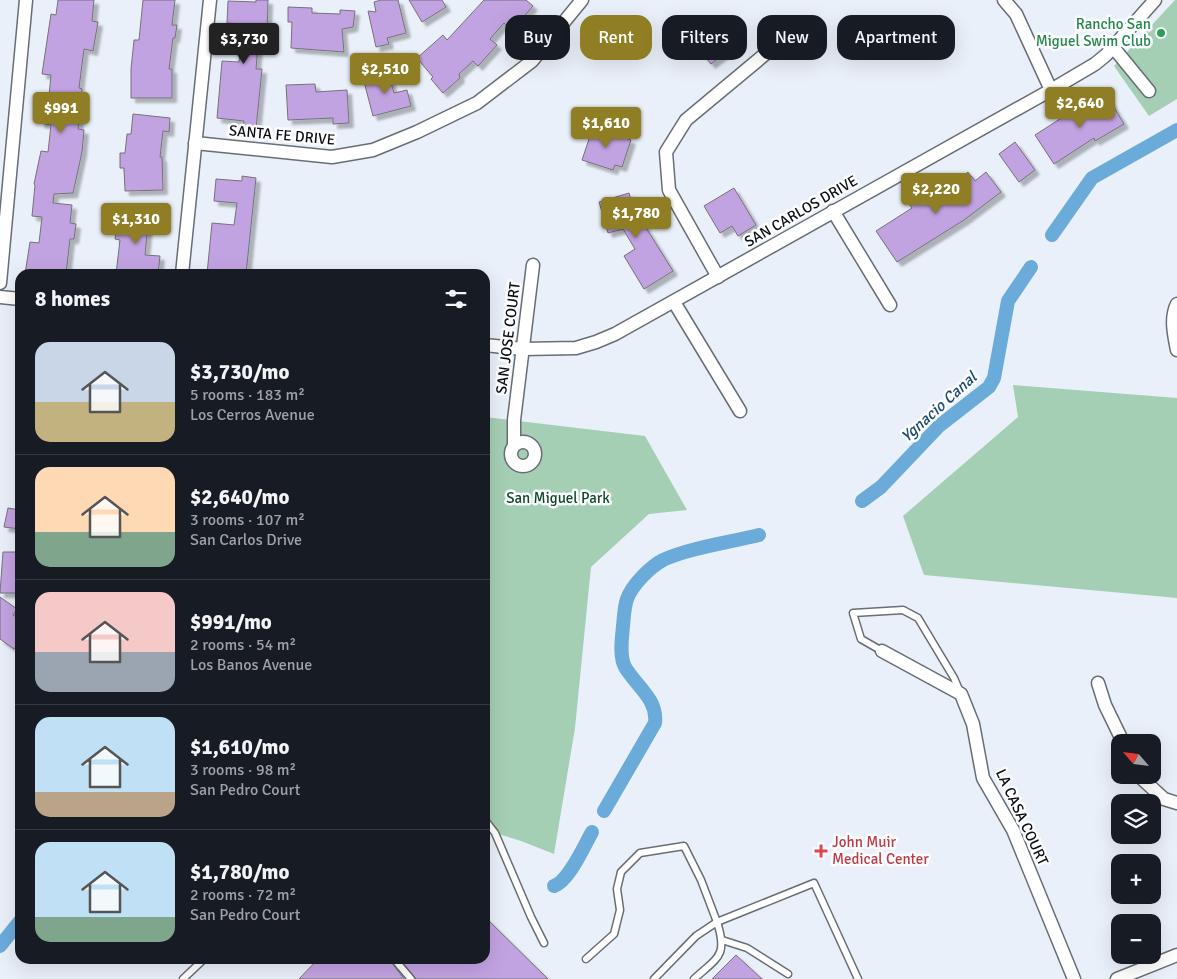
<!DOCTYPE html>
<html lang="en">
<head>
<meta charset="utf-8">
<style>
	:root { --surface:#171b24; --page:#20242c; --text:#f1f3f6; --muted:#9ea1a6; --line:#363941; --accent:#8f7e24 }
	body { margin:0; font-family:Signika,sans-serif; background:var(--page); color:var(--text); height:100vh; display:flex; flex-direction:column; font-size:19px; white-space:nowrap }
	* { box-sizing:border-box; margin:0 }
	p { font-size:16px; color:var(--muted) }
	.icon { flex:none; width:28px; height:28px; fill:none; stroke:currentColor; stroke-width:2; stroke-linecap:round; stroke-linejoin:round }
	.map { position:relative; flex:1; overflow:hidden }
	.sheet { position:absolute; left:15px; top:269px; width:475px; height:695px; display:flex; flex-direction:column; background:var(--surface); border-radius:15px; box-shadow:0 5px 20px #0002 }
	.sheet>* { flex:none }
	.hud { position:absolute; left:505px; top:15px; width:475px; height:45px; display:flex; gap:10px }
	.needle { width:32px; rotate:298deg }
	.fabs { position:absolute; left:1111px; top:734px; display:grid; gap:10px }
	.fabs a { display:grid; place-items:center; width:50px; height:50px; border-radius:10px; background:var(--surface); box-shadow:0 5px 20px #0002; font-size:25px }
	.price { position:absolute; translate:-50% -42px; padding:0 11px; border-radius:5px; background:var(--accent); color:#fff; font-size:16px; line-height:32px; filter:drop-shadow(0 1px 2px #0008) }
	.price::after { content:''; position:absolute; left:50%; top:30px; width:15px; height:11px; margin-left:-8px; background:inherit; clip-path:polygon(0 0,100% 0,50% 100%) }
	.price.current { background:#222; color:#fff }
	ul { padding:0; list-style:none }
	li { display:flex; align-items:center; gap:15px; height:125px; padding:0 20px }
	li+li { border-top:1px solid var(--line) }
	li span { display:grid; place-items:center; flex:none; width:140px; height:100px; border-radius:15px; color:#555 }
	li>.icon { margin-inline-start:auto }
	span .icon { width:60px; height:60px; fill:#fffc; stroke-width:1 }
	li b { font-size:21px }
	h2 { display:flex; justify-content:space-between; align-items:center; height:60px; padding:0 20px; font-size:21px }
	.chip { padding:0 18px; border-radius:15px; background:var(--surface); box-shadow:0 5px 20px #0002; font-size:18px; line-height:45px }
	.chip.current { background:var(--accent); color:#fff }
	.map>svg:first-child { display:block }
</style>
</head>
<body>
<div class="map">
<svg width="1177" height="979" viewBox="0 0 1177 979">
	<defs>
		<filter id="shadow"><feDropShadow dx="4.5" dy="4.5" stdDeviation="1" flood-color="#0004"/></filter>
	</defs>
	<rect width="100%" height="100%" fill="#eaf0f9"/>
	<g fill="#a5cfb4">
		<path d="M1175,0h2v99l-28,17 -35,-50z"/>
		<path d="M1013,385l164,13v200l-253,-23 -21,-59 115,-99z"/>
		<path d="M485,417l160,19 42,74 -38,4 -58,53 -16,161 -21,126 -33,-13 -26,-8 -10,-13z"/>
	</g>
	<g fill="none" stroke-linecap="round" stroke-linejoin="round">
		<g stroke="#6aabd9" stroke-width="14">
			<path d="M1052,235l40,-57 85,-48"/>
			<path d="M862,501l19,-14 58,-61 50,-39 5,-9 14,-77 23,-34"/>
			<path d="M604,811l51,-88c3,-24 -19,-37 -30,-56 -6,-11 -3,-29 -2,-41 1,-9 1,-18 4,-27 5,-14 23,-32 36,-39 26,-12 68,-18 96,-25"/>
			<path d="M554,886c15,-5 30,-40 38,-54"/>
			<path d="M0,946l20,-25"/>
		</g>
	</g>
	<g fill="#c2a3e1" stroke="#75717a" filter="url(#shadow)">
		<path d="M58,0h36l-2,21 6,1 -5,29 -9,-2 -5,39 3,1 -4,40 6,1 -2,22 -9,41 -19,1 -1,9 19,2 -2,18 6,1 -2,15h-4l-4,35h-41l5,-32 9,1 3,-26 -10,-1 3,-31 -1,-1 7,-33 7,1 3,-27 -11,-2 2,-17h6l3,-31 -9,-1 9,-60 5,1z"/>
		<path d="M143,0h32l-3,25h5l-2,13h-2l-4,31h3v29h-41v-29l3,-29h5z"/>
		<path d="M256,0h12l-1,34 -8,-1 -3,36h6l-6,60 -13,-1 1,-7 -27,-3 5,-57 17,1 4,-38 -16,-1 1,-22 28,1z"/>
		<path d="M381,0h17l8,33 -19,5 2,6 -13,3 -8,-36 8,1 -2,-10z"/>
		<path d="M409,0h33l4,7 -24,15z"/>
		<path d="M484,0h42l7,6 -21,24 -8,-7 -14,16 7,6 -19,21 -5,-5 -14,13 1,4 -17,15 -12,-14 2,-2 -16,-19 26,-23 4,5z"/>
		<path d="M288,7l24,1v5l28,1v-4l15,1 -2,16 -11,2 2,23 -53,-4 1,-26h-4z"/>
		<path d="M713,16l6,7 3,-2 10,13 -14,11 7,8 -14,11 -23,-27z"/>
		<path d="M388,72l6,21 13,-3 4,16 -38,10 -10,-38z"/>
		<path d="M315,84l1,8 31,-2 2,33 -16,1v-6l-45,2 -2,-35z"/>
		<path d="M1106,94l18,30 -29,17 -1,-3 -40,26 -19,-29 28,-18 1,2z"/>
		<path d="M133,114l37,4 -1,14 -6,-1 -3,26h2l1,33 -38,1 -1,-23h-4v-15h5l2,-19h4z"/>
		<path d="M593,127l38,13 -9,27 -7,-2 -2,5 -31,-10z"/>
		<path d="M1015,142l20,28 -16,12 -20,-28z"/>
		<path d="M968,172l7,9 11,-9 15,20 -37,28 -67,42 -21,-31 36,-23 -3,-4 18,-11 6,10 22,-14 -3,-5z"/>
		<path d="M242,176l14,2 -10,96h-39l5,-51 22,2 3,-22 -23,-2 2,-22 26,2z"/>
		<path d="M734,188l22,37 -18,11 -6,-10 -12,7 -16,-27z"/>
		<path d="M629,193l4,13 10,-3 5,19 -5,1 30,48 -29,18 -20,-33 11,-7 -12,-20 -15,4 -9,-31z"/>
		<path d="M150,210l10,1 -2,14 -10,-1 -3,31 15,1 -2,18h-42l4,-34 -5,-1 2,-13 4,1 2,-15 26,4z"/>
		<path d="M8,508l12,2v19l-16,-2z"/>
		<path d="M3,552h17v41h-20z"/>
		<path d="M0,597l17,12 -4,6 7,4v21l-6,9 -14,-10z"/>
		<path d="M485,917l63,62h-132l-16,-20h85z"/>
		<path d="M736,955l26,24h-50z"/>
		<path d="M318,959h71l15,20h-105z"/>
	</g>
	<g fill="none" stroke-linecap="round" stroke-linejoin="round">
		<g stroke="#686e75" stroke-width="9">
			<g id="lane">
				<path d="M882,651l-21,-12 -8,-26 50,-3 15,8 36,60 6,14"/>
				<path d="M485,820l10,13 36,84 13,26"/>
				<path d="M722,940l25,8 41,26"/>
				<path d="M394,959l17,20"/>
				<path d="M586,959l28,-25 6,-24 -3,-21 4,-17 19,-19 44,-7 17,34 16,42 97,-39 44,96"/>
				<path d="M183,979l21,-20"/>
				<path d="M654,979l42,-43 21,-14c11,34 1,35 -23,57"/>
			</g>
		</g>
		<g stroke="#686e75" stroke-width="15">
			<g id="street">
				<path d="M1004,0l12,14 35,76"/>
				<path d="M1113,47l36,44"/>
				<path d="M195,143l137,14 41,-7 44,-18 60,-29 55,-42 50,-61"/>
				<path d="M833,211l57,94"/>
				<path d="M182,274l28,-274"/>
				<path d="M718,277l-49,-87 -3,-38 20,-32 101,-84"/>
				<path d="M0,283l26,-283"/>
				<path d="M0,297l20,2"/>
				<path d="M674,302l66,109"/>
				<path d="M1177,304c-7,14 -3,31 0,46"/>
				<path d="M485,345l38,4 53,-1 20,-6 19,-8 436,-244 44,-26 11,-9 49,-55"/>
				<circle cx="523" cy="454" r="12"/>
				<path d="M514,445v-25l19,-155"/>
				<path d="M882,651l79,43 12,30 10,54 30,52 61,149"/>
				<path d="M1098,683l7,22 18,37"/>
				<path d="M1138,775l26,24 13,4"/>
				<path d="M1117,979l60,-24"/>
			</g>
		</g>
		<use href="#lane" stroke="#fff" stroke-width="6"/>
		<use href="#street" stroke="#fff" stroke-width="12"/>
	</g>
	<circle fill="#2e9e5b" stroke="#fcfdff" stroke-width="2" cx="1161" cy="33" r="5"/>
	<path fill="#e0444e" stroke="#fcfdff" stroke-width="2" d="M818.5 843.5h5v5h5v5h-5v5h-5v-5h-5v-5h5z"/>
	<g text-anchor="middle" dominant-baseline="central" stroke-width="5" stroke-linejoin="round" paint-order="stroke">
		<g font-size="15" fill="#27864d" stroke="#fcfdff" text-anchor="end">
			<text x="1151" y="24">Rancho San<tspan x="1151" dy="17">Miguel Swim Club</tspan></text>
		</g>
		<g font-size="15" fill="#0b0d10" stroke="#fcfdff">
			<text transform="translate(282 135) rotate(5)">SANTA FE DRIVE</text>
			<text transform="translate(801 211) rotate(-30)">SAN CARLOS DRIVE</text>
			<text transform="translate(508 338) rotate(-83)">SAN JOSE COURT</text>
			<text transform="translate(1022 817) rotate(65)">LA CASA COURT</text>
		</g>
		<g font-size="15" fill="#11482c" stroke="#fcfdff">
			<text x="558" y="498">San Miguel Park</text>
		</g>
		<g font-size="15" fill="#be3a42" stroke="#fcfdff" text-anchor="start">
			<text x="832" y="842">John Muir<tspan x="832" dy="17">Medical Center</tspan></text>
		</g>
		<g font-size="16" font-style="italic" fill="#1b4c6c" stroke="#fcfdff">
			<text transform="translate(939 407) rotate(-42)">Ygnacio Canal</text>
		</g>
	</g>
</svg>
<div class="fabs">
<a><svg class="needle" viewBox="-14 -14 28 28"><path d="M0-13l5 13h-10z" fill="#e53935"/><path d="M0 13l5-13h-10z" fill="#9ea1a6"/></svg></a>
<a><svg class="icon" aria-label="layers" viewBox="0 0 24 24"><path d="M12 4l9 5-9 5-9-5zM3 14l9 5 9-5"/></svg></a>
<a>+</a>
<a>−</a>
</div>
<b class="price current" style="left:244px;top:65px">$3,730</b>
<b class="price" style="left:385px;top:95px">$2,510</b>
<b class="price" style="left:1080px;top:129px">$2,640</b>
<b class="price" style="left:61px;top:134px">$991</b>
<b class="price" style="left:606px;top:149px">$1,610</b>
<b class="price" style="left:936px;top:215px">$2,220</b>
<b class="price" style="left:636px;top:239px">$1,780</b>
<b class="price" style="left:136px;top:245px">$1,310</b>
<div class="hud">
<a class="chip">Buy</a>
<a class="chip current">Rent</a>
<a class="chip">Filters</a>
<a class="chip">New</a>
<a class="chip">Apartment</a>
</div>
<section class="sheet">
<h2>8 homes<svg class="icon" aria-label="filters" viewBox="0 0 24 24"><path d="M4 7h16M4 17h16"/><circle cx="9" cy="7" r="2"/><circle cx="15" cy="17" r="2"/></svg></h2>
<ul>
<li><span style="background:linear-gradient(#c9d6e8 60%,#c2b280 0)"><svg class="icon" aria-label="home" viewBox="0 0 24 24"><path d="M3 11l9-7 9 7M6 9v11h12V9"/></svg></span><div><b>$3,730/mo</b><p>5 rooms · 183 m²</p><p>Los Cerros Avenue</p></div></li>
<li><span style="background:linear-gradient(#ffd9b3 65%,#7fa58c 0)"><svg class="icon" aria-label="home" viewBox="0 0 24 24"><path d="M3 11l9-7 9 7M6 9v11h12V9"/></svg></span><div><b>$2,640/mo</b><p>3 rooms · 107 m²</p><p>San Carlos Drive</p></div></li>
<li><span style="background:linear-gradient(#f6c9c9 60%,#9aa5b1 0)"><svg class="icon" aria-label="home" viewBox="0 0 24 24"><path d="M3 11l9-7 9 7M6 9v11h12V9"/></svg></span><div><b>$991/mo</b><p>2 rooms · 54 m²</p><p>Los Banos Avenue</p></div></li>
<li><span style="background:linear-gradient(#bfe0f5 75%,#b9a48a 0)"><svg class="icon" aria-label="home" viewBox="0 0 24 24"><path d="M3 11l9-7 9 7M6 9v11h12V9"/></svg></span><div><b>$1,610/mo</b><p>3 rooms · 98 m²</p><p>San Pedro Court</p></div></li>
<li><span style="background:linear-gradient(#bfe0f5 75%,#7fa58c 0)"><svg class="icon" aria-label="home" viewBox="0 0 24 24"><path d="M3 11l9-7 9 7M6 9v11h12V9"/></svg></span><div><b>$1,780/mo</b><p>2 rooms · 72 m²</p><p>San Pedro Court</p></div></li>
</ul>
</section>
</div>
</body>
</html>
